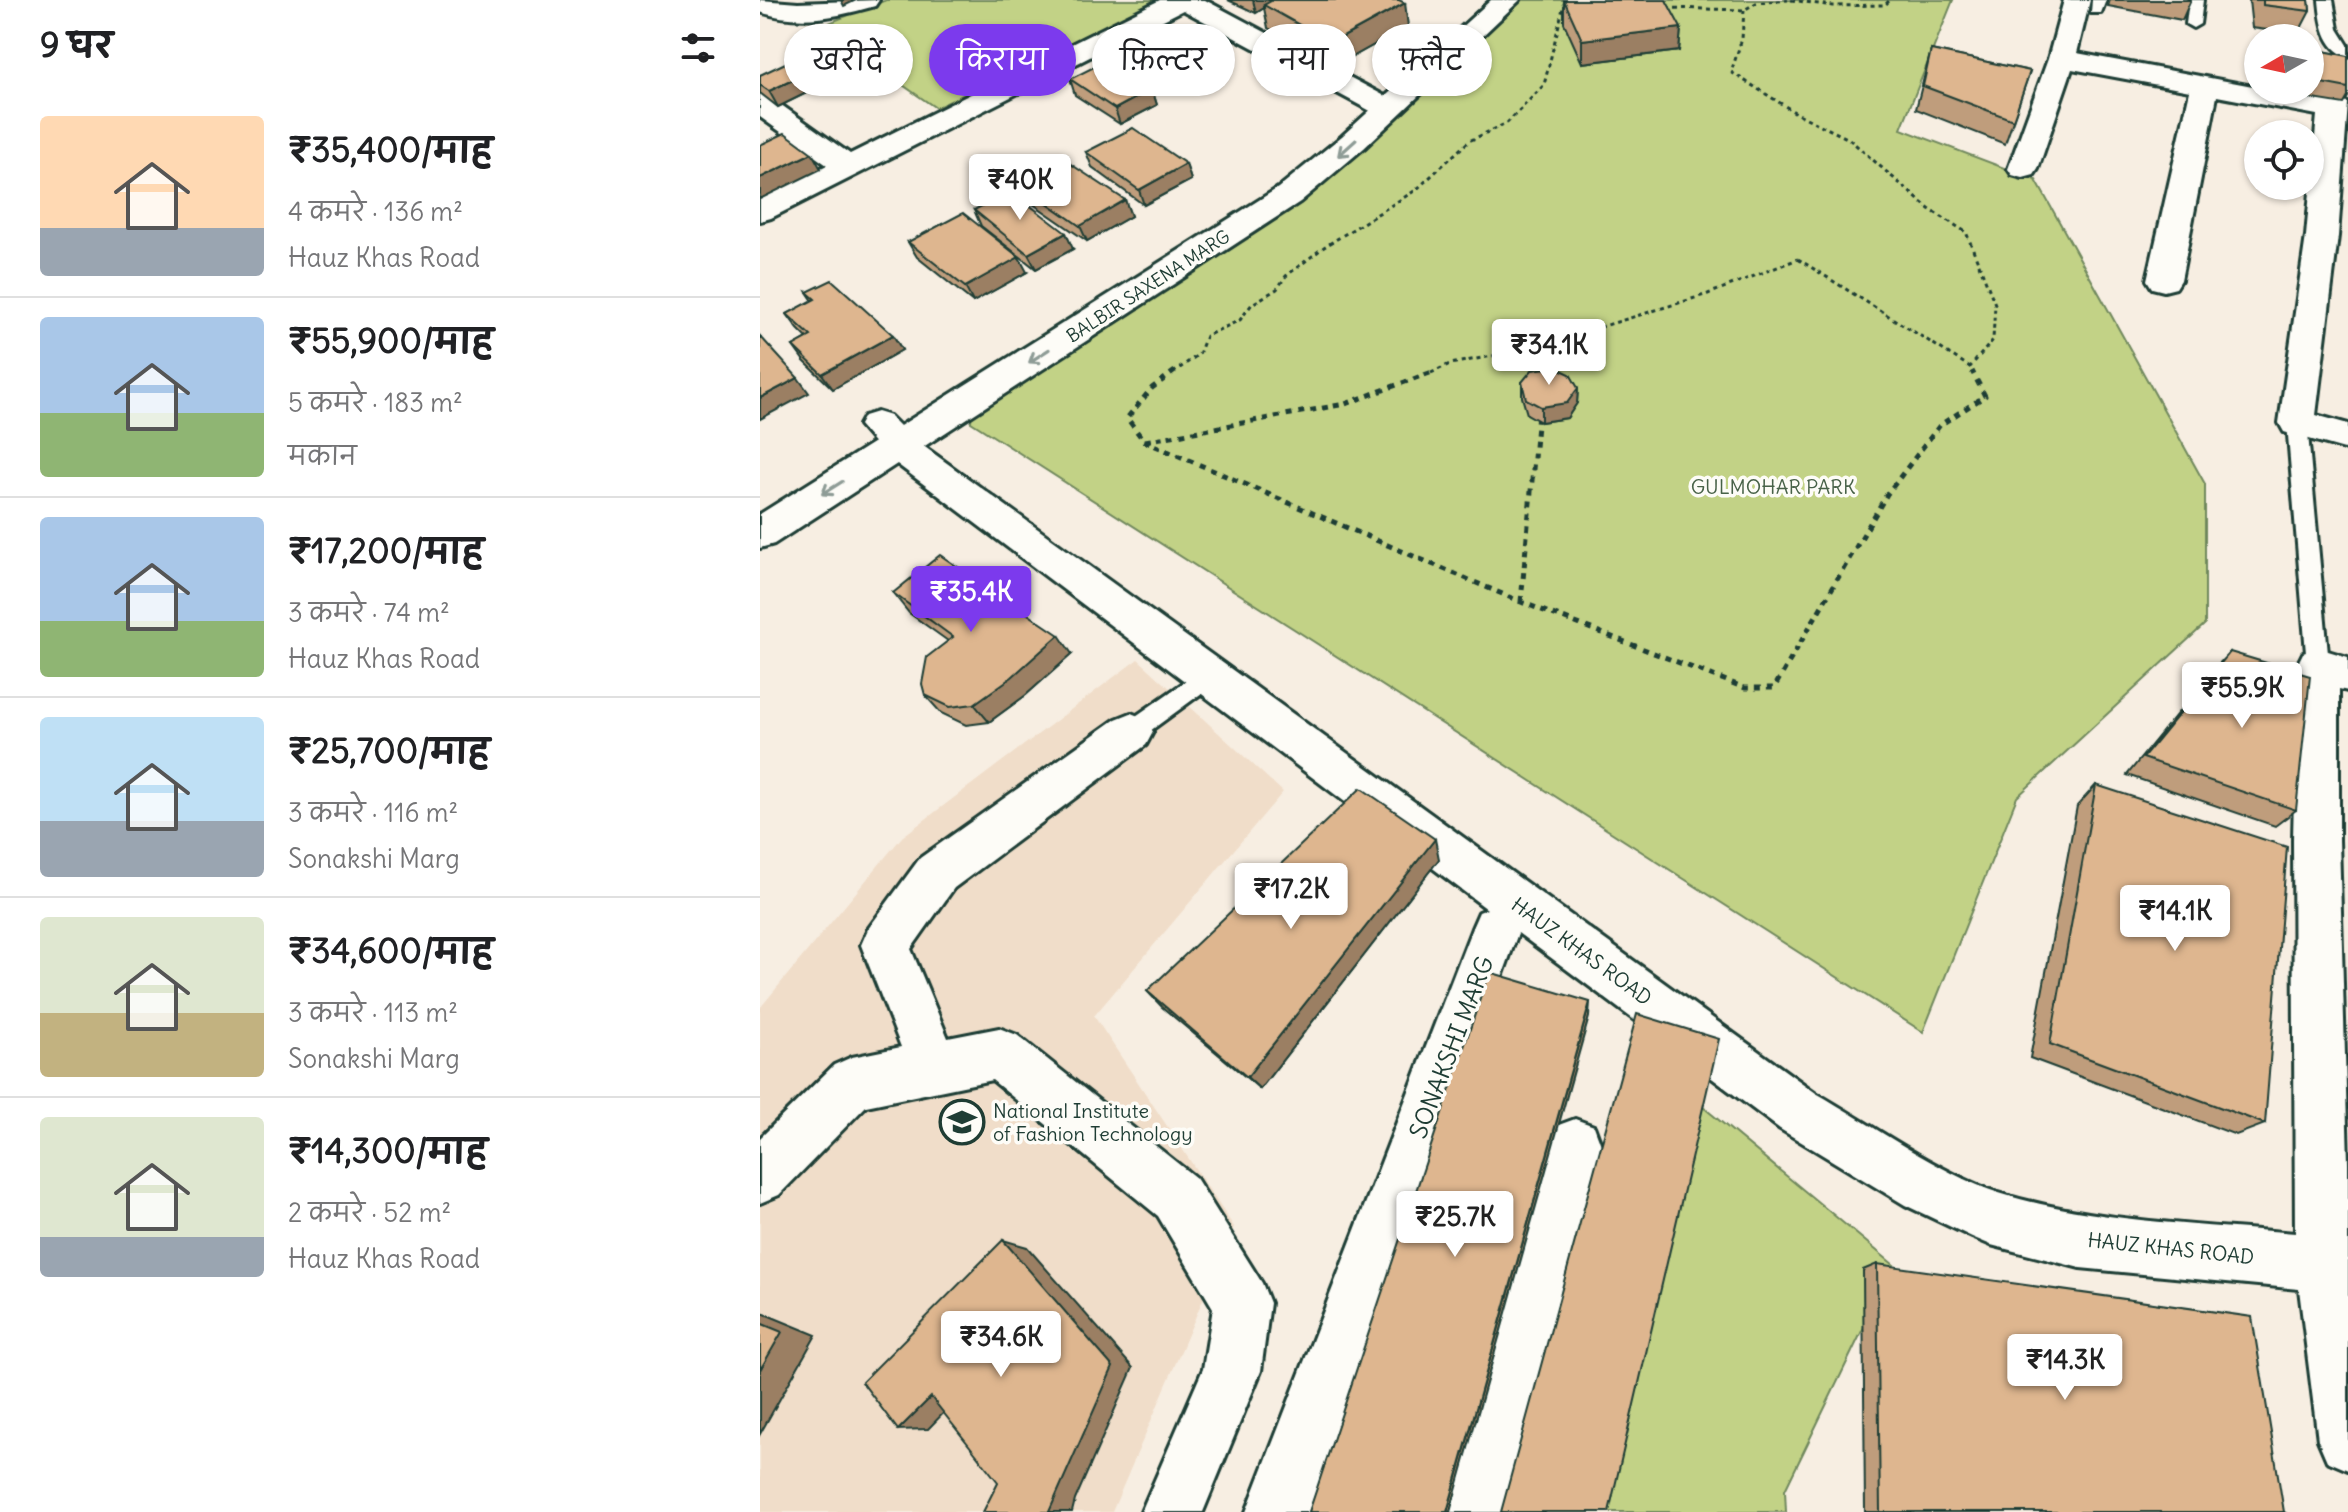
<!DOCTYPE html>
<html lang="hi">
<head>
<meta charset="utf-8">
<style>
	:root { --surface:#fff; --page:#f2f2f2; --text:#202124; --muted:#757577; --line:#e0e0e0; --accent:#7c3aed }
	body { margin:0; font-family:Delius,"Playpen Sans Deva",sans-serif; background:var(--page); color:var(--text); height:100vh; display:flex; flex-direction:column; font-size:30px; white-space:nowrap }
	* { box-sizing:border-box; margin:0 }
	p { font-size:26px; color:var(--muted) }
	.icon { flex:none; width:44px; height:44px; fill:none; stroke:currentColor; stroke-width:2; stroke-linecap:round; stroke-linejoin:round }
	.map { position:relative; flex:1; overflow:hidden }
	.drawer { display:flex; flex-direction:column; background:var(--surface); width:760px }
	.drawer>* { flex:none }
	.guide { position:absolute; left:24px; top:24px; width:760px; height:72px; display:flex; gap:16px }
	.needle { width:52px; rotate:261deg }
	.buttons { position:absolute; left:1484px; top:24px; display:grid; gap:16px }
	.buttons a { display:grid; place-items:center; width:80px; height:80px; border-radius:50%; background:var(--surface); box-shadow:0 2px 6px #0004; font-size:40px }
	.price { position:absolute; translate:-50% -68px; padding:0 18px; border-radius:8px; background:#fff; color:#222; font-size:26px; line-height:52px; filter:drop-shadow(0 2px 4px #0008) }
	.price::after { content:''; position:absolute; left:50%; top:48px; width:24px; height:18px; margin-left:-12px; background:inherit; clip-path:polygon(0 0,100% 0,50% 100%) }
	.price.current { background:var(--accent); color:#fff }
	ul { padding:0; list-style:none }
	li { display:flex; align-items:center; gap:24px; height:200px; padding:0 40px }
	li+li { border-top:2px solid var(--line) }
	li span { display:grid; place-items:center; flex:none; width:224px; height:160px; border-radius:8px; color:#555 }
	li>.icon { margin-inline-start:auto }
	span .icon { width:96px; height:96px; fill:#fffc; stroke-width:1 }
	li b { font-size:34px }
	h2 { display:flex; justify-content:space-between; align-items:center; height:96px; padding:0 40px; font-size:34px }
	.pill { padding:0 28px; border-radius:36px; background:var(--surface); box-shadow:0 2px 6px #0004; font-size:28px; line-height:72px }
	.pill.current { background:var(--accent); color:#fff }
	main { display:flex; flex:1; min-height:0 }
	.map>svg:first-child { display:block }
</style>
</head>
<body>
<main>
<section class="drawer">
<h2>9 घर<svg class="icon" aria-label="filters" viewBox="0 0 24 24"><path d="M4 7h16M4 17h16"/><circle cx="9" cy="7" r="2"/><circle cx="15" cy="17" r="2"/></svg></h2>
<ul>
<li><span style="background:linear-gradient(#ffd9b3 70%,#9aa5b1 0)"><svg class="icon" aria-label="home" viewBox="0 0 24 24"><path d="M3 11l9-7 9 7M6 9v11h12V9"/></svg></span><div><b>₹35,400/माह</b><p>4 कमरे · 136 m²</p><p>Hauz Khas Road</p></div></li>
<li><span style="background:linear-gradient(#a9c7e8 60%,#8fb573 0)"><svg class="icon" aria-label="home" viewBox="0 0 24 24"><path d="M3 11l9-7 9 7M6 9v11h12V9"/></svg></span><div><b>₹55,900/माह</b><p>5 कमरे · 183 m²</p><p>मकान</p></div></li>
<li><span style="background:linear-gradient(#a9c7e8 65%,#8fb573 0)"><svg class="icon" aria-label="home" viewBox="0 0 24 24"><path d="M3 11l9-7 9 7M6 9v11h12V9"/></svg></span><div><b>₹17,200/माह</b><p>3 कमरे · 74 m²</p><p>Hauz Khas Road</p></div></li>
<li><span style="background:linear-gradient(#bfe0f5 65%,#9aa5b1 0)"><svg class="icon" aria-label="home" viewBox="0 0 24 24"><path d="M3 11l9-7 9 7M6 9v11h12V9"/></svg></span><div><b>₹25,700/माह</b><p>3 कमरे · 116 m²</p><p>Sonakshi Marg</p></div></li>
<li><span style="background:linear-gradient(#dfe7d0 60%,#c2b280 0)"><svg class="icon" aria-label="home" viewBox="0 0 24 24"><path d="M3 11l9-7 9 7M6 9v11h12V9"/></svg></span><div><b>₹34,600/माह</b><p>3 कमरे · 113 m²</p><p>Sonakshi Marg</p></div></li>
<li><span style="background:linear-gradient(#dfe7d0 75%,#9aa5b1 0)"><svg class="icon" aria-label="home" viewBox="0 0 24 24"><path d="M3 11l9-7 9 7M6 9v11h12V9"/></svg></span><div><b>₹14,300/माह</b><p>2 कमरे · 52 m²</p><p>Hauz Khas Road</p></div></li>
</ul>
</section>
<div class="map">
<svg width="1588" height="1512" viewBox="0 0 1588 1512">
	<rect width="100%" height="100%" fill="#f7eee2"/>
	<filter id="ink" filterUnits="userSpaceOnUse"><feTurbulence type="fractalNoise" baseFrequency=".0125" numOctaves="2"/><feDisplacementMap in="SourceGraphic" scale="16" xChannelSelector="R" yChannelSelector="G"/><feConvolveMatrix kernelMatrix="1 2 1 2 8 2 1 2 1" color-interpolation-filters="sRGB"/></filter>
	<g filter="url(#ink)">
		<path fill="#f0ddc9" d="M378,659l145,133 -189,224 140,211 -122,285h-352v-504l142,-171z"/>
		<g fill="#c2d286" stroke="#70885d" stroke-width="2">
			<path d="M126,0h272l-222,108 -117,-81z"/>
			<path d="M760,0h433l-52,129 135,51 169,304v140l-188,173 -94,235 -952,-610 1,-18 386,-258z"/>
			<path d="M931,1097l203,168 -109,225 1,22h-192z"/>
		</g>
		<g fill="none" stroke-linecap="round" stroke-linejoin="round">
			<g stroke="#1f3d34" stroke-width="6">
				<g id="service">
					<path d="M1332,0h14l-5,13h-10z"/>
					<path d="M1429,0h14l-3,24 -7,4 -7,-4z"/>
					<path d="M1559,0h14l5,29 10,16v12c-24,-9 -27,-35 -29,-57z"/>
					<path d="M1537,416l10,7 22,242 -3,7 -8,2 -8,-2 -3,-7 -20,-242z"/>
					<path d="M449,665l8,3 3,7 -3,7 -78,57 -8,3 -8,-3 -4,-7 4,-7z"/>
				</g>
			</g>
			<g stroke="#1f3d34" stroke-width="6">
				<g id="minor">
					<path d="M0,0l38,3 81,-3 -4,6c-39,11 -75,19 -115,6z"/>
					<path d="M400,0h45l193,103 5,6 -5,6 -10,3 -10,-3 -195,-105 -412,208 -11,3v-22l67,-34 -67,-48v-23l10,3 80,57z"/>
					<path d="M1304,0h26l-13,53 181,34v3h18l72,13 -10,133 -22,179 32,9v26l-64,-18 -5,-9 27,-187 11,-121 -100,-19 -36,184 -5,8 -12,3 -12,-3 -5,-8 43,-189 -118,-22 -34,100 -4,6 -11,3 -11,-3 -4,-6 40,-110z"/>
					<path d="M117,412l13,4 21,21 905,656c53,30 126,82 183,100 95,29 197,31 296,40l-2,-393 4,-175 6,-12 15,-5 30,9v34l-9,-2v151l9,323v307l-21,-9 -9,-21 -19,-151 -219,-21 -89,-23 -19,-8 -67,-32 -125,-76 -262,-196 -210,579h-62l226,-584 7,-16 8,-3 -602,-454 -26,-30 5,-9z"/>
					<path d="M371,713l15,6 7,13 -7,13 -192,143 -43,61 37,89 51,-10 18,7 179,143 66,105 8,20 -9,68 -58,141h-62l62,-143 10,-61 -55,-92 -166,-136 -126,26 -87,89 -19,8v-65l74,-73 18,-8 49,-10 -40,-102 7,-16 52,-71 196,-139z"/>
					<path d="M815,1119l19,7 7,19 -96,367h-62l106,-367 7,-19z"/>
				</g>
			</g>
			<g stroke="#1f3d34" stroke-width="6">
				<path id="tertiary" d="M731,0h29l-156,148 -64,54 -526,342 -14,4v-34l518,-326 64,-52z"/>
			</g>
			<g stroke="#1f3d34" stroke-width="3" stroke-dasharray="4 4" stroke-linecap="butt">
				<path d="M1031,0l42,6 52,-1 5,-5"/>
				<path d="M907,8l77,2 12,-7 32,-3"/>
				<path d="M984,10l-2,29 -11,33 65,41 53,26 80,70 37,23 29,72 -2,36 -23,27 3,6"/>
				<path d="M1038,259l172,108"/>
				<path d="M761,350l14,23"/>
				<path d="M413,373l26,-19 7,-18 34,-16 12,-16 25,-15 9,-13 38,-29 92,-57 53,-49 38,-18 37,-38 21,-85"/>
				<path d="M671,373l19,-9 115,-22 29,-13 114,-35 90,-35"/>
			</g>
			<g stroke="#1f3d34" stroke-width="5" stroke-dasharray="6 6" stroke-linecap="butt">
				<path d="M415,371l-23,17 -25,30 17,23 377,161 224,86h29l113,-194 53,-69 45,-29 -13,-25"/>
				<path d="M773,371l2,3"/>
				<path d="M385,441l200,-37 90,-33"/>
				<path d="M761,602l17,-188"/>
			</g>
			<use href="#service" fill="#fdfcf7" fill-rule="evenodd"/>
			<use href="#minor" fill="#fdfcf7" fill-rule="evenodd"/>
			<use href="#tertiary" fill="#fdfcf7" fill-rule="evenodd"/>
		</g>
		<g fill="#bf9d7b" stroke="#1f3d34" stroke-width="2">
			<path d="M468,0h171l9,26 -72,40 -68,-38 -4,-20 -8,5z"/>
			<path d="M804,0l117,28 -2,23 -97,12 -18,-40z"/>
			<path d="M1350,0h81l-9,20 -74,-14z"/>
			<path d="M1489,0h60l1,11 -12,23 -46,-6z"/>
			<path d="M1171,50l99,21 -25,73 -89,-35z"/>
			<path d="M1558,50l30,6v41l-4,7 -37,-6 1,-8h2v-26z"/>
			<path d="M71,62l8,15 -61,30 -18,-14v-18z"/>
			<path d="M310,79l82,10 5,16 -37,19 -45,-29z"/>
			<path d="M326,152l100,12 5,16 -47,25 -52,-38z"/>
			<path d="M262,185l103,15 6,16 -44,25 -58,-40z"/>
			<path d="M214,210l99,39 -37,20 -55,-43z"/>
			<path d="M148,242l119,30 -54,30 -56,-45z"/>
			<path d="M47,292l86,43 9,15 -69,39 -29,-28 -11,-15 14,-8 -9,-9 -11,-15 26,-13z"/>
			<path d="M762,382l56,6 -1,15 -10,15 -26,4 -14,-8 -5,-17z"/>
			<path d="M133,593l179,61 -46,41 -37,27 -23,3 -25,-12 -16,-18 23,-54 -39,-28z"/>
			<path d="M1470,652l66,158 -21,16 -148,-51 85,-104z"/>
			<path d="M1336,785l169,339 -29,11 -206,-77 47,-252z"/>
			<path d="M679,859l-179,230 -98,-82 -15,-16z"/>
			<path d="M1117,1264l407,248h-419l-2,-242z"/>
		</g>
		<g fill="#9b7f64" stroke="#1f3d34" stroke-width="2">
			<path d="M81,0h15l-12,6z"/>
			<path d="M493,0h26l-15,5v3l-8,5z"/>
			<path d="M645,3l3,23 -72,40 -4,-23z"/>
			<path d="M921,28l-2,23 -97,12v-23z"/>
			<path d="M71,62l8,15 -61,30 -9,-16z"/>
			<path d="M392,89l5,16 -37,19 -5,-15z"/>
			<path d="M52,153l9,16 -61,30v-21z"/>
			<path d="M426,164l5,16 -47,25 -5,-15z"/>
			<path d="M365,200l6,16 -44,25 -7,-15z"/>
			<path d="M306,233l7,16 -37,20 -8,-15z"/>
			<path d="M259,257l8,15 -54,30 -8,-15z"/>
			<path d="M133,335l9,15 -69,39 -11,-15z"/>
			<path d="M38,378l11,15 -49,26v-21z"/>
			<path d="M818,388l-1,15 -10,15 -26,4v-15z"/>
			<path d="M299,635l13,19 -46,41 -37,27 -15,-18z"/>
			<path d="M675,839l4,20 -179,230 -13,-12z"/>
			<path d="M830,1002l-1,15 -139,495h-3z"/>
			<path d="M243,1240l24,7 106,121 -58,132 -3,12h-23z"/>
			<path d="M0,1312l56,23 -56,99z"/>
			<path d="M171,1397h28l-31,32 -30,1z"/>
		</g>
		<g fill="#deb68f" stroke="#1f3d34" stroke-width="2">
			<path d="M513,0h126l6,3 -73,40 -68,-38z"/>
			<path d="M804,0h102l15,28 -99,12z"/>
			<path d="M1503,0h46l1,11 -47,-6z"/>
			<path d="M53,50l18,12 -62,29 -9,-6v-10z"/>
			<path d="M1171,50l99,21 -17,49 -90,-34z"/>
			<path d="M1558,50l30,6v32l-32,-6z"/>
			<path d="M346,61l46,28 -37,20 -45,-30z"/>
			<path d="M373,128l53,36 -47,26 -53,-38z"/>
			<path d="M25,133l27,20 -52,25v-33z"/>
			<path d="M306,161l59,39 -45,26 -58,-41z"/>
			<path d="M251,191l55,42 -38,21 -54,-44z"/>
			<path d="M203,213l56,44 -54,30 -57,-45z"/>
			<path d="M72,280l61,55 -71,39 -29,-28 18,-10 -24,-22 28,-15 -8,-7z"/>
			<path d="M0,336l38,42 -38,20z"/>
			<path d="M795,367l15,7 8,14 -11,15 -26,4 -15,-8 -4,-17 10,-12z"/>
			<path d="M180,555l119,80 -47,42 -38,27 -24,3 -25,-12 -3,-11 5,-27 26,-20 -60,-44z"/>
			<path d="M1470,652l80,24 -14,134 -153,-52z"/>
			<path d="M1336,785l191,62 -22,277 -215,-80z"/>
			<path d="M601,788l74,51 -188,238 -100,-86z"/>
			<path d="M729,972l101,30 -143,510h-138z"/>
			<path d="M877,1014l82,25 -110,473h-108z"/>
			<path d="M243,1240l110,127 -64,145h-66l15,-30 -67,-85 -33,33 -36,-48z"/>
			<path d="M1117,1264l375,53 32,195h-404z"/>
			<path d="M0,1323l22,9 -22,38z"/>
		</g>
		<defs><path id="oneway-shaft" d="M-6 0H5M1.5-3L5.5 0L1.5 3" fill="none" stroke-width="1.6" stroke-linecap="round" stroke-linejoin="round" transform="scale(2)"/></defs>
		<g stroke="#8e9c96">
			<use href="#oneway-shaft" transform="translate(587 148) rotate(138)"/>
			<use href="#oneway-shaft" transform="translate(279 356) rotate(147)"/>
			<use href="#oneway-shaft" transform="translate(72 488) rotate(148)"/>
		</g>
	</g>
	<defs>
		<g id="university-ring" transform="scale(2.3)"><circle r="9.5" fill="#fdfcf7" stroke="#1f3d34" stroke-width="1.5"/><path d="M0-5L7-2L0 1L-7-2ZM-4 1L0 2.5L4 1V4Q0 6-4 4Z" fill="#1f3d34"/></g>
	</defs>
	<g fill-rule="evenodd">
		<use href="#university-ring" x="202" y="1122"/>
	</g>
	<g text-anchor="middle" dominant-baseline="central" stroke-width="7" stroke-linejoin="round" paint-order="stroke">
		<g font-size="18" fill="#1f3d34" stroke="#fdfcf7">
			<text transform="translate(388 286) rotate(-33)">BALBIR SAXENA MARG</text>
		</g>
		<g font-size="20" fill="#486248" stroke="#fdfcf7">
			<text x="1013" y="486">GULMOHAR PARK</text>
		</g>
		<g font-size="20" fill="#1f3d34" stroke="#fdfcf7">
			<text transform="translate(822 951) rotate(36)">HAUZ KHAS ROAD</text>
			<text transform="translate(1411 1248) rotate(6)">HAUZ KHAS ROAD</text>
		</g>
		<g font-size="20" fill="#1f3d34" stroke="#fdfcf7" text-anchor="start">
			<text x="233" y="1110">National Institute<tspan x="233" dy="23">of Fashion Technology</tspan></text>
		</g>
		<g font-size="24" fill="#1f3d34" stroke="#fdfcf7">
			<text transform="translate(691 1047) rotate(-69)">SONAKSHI MARG</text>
		</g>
	</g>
</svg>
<div class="buttons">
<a><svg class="needle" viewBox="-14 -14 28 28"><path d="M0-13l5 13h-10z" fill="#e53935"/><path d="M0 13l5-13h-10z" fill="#757577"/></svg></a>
<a><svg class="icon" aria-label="locate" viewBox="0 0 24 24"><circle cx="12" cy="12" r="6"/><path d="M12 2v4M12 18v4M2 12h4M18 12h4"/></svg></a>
</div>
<b class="price" style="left:260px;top:222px">₹40K</b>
<b class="price" style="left:789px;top:387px">₹34.1K</b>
<b class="price current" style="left:211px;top:634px">₹35.4K</b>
<b class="price" style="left:1482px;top:730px">₹55.9K</b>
<b class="price" style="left:531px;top:931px">₹17.2K</b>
<b class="price" style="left:1415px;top:953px">₹14.1K</b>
<b class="price" style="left:695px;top:1259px">₹25.7K</b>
<b class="price" style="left:241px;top:1379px">₹34.6K</b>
<b class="price" style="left:1305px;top:1402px">₹14.3K</b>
<div class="guide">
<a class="pill">खरीदें</a>
<a class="pill current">किराया</a>
<a class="pill">फ़िल्टर</a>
<a class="pill">नया</a>
<a class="pill">फ़्लैट</a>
</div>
</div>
</main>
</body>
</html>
